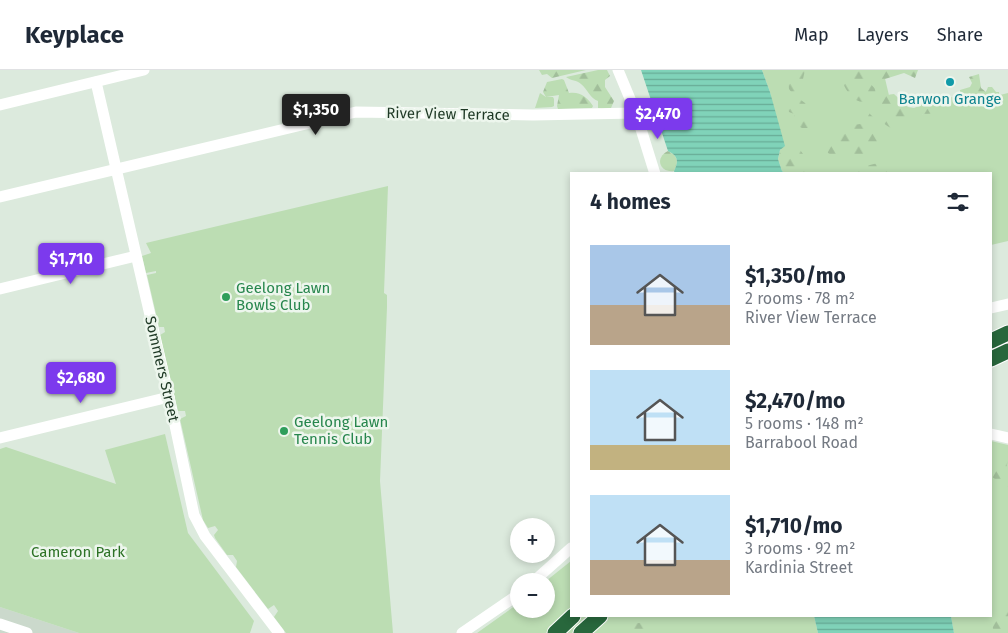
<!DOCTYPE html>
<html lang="en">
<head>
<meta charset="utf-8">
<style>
	:root { --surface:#fff; --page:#f6f6f7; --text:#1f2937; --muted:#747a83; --line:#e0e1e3; --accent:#7c3aed }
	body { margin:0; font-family:"Fira Sans",sans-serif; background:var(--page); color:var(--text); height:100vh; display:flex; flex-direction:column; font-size:19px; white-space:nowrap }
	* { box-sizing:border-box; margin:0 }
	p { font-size:16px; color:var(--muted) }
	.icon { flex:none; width:28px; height:28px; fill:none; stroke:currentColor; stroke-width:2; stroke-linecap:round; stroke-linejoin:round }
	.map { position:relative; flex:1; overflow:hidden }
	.details { position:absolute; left:570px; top:102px; width:422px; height:445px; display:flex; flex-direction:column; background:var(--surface); border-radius:0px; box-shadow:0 2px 8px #0003 }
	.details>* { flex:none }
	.tools { position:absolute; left:510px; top:448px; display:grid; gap:10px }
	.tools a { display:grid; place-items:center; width:45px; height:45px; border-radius:50%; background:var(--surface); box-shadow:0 2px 8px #0003; font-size:25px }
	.price { position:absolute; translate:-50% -42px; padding:0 11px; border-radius:5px; background:var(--accent); color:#fff; font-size:16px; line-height:32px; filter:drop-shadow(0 1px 2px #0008) }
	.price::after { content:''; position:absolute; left:50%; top:30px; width:15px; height:11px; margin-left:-8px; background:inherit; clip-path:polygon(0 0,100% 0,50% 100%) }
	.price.selected { background:#222; color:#fff }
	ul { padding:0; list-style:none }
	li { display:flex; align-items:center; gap:15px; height:125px; padding:0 20px }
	li span { display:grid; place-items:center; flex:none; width:140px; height:100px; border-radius:0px; color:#555 }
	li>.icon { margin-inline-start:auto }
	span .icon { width:60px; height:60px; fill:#fffc; stroke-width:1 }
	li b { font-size:21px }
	h2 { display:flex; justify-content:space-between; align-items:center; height:60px; padding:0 20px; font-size:21px }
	header { display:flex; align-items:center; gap:30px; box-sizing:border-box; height:70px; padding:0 25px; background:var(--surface); border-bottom:1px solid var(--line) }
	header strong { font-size:24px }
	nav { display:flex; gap:28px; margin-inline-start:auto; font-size:18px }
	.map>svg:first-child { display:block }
</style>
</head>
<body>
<header>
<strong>Keyplace</strong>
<nav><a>Map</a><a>Layers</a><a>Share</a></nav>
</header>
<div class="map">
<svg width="1008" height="563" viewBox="0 0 1008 563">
	<defs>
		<pattern id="forest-firs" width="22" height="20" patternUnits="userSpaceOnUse" patternTransform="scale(1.25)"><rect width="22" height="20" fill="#bcddb3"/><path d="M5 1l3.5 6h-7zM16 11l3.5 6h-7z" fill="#a1be9a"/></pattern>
		<pattern id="water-rules" width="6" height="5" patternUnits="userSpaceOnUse" patternTransform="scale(1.25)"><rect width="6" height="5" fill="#80d3b9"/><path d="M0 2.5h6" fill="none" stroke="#68ac96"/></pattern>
	</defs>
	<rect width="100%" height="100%" fill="#dceadd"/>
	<path fill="#cbd9cc" d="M0,537l79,26h-79z"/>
	<g fill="#bcddb3">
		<path d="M762,0h121l12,51 113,-28v148l-17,4v-71h-205l-16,-82z"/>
		<path d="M540,23l6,4h7l1,2v7l-2,1 -17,1z"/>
		<path d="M388,116l-4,107 3,2v12l-7,174 13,152h-107l-12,-16 4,-6 -4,-6 -6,4 -32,-42 1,-6 -4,-6h-6l-12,-17 -1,-3 4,-5 -3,-4 -7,2 -5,-8 -23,-101 6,-3 -1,-5h-7l-18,-76 5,-3 -1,-5h-5l-12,-52 9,-2v-2l-10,2 -4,-17 9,-3 -5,-10z"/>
		<path d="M165,364l23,99 66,88 -4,12h-171l-79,-26v-158l6,-2 110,37 -11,-34z"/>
		<path d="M991,371l17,4v188h-54l-3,-17h40z"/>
		<path d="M571,491v55h243l4,17h-341l42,-30v6h27v-28z"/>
	</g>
	<g fill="url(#forest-firs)">
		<path d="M539,0h47l-34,8 -5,-4 -5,1z"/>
		<path d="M598,0h9l3,6 -5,4v7l9,14 -3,7 -9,1 -4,-1v-7c-8,-3 -10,-11 -17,-17 -4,-4 -10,-3 -15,-7z"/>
		<path d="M787,0h18l-2,9 -6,7 6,7 -6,2 -2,-2h-3l-3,-4z"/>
		<path d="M845,0h73l-3,8 -11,-5 -19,6h-13l-2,5c6,4 6,7 5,14 -17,11 -27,-3 -33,-17z"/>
		<path d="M979,4l2,14 5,4 2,-5h4l4,5h3v5c-8,8 -23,3 -34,7 -13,5 -27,10 -42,10 -3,3 -27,13 -32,14 -18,-8 -20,-32 3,-34l14,13 6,1 5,-2 4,-5 20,-7 4,3 12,1 1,3 7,-3 -7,-5v-3l10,-3 2,-4 -3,-6z"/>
		<path d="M562,9l2,1 5,13c11,-2 19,5 24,13l-1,2 -34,1 -1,-3 2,-11 -13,2 -3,-5 4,-10z"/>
		<path d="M794,25l11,8 6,10 -3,7v8h-6l-6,-3 -2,-11 -5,-2 -2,-6 3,-9z"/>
		<path d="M868,42l8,8 2,10 4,6 -1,4 -6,11 -11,1 -4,11 5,3c12,-2 20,-8 25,8h-36l-6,-18 -6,-5 -9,5 -5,-3 -3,-11 1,-6c14,-3 22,-13 37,-12z"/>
		<path d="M791,74c9,4 12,9 16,17l-1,6 2,7h-22l-4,-3 -4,-12 2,-9z"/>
		<path d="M668,81c10,5 11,10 6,20 -14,2 -20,-13 -6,-20z"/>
		<path d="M991,389l17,1 -2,9 2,6 -2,3 2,2v7l-9,-5 -8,-6z"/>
		<path d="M1008,542v21h-14l-2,-9 7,-7z"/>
		<path d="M640,553l7,5 1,5h-33l7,-9z"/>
	</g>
	<g fill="url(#water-rules)">
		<path d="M641,0h121l8,22 15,54 -5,4 -2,9 4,12 4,3h-111l-1,-3c5,-10 4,-15 -6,-20z"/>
		<path d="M814,546h137l3,17h-136z"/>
	</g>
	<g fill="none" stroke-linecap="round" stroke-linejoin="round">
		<g stroke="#fff" stroke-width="17">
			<g id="highway">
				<path d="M991,271l17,-8"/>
				<path d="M991,289l17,-8"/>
				<path d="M555,563l18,-17"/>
				<path d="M581,563l19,-17"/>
			</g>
		</g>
		<g stroke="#fff" stroke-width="11">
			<path d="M618,0l18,43 19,61"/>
			<path d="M96,12l73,315 25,118 11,21 74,97"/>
			<path d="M0,35l144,-35"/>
			<path d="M0,127l356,-85 177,3 103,-2"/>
			<path d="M0,219l136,-33"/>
			<path d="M991,238l17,-4"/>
			<path d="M991,364l17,4"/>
			<path d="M0,368l169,-41"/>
			<path d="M534,511l37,-33"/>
			<path d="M0,554l27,9"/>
			<path d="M462,563l57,-39"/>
		</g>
		<use href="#highway" stroke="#28673c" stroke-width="15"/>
	</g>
	<circle fill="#0f9aa8" stroke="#edf6ed" stroke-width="2" cx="950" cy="12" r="5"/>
	<g fill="#2e9e5b" stroke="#edf6ed" stroke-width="2">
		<circle cx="226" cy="227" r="5"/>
		<circle cx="284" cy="361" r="5"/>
	</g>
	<g text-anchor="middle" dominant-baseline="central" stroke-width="5" stroke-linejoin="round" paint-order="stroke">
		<g font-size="15" fill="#0d838f" stroke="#edf6ed">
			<text x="950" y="29">Barwon Grange</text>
		</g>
		<g font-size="15" fill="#1e3925" stroke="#edf6ed">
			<text transform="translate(448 44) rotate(1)">River View Terrace</text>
			<text transform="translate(162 299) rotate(77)">Sommers Street</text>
		</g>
		<g font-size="15" fill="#27864d" stroke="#edf6ed" text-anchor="start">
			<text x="236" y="218">Geelong Lawn<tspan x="236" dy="17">Bowls Club</tspan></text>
			<text x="294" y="352">Geelong Lawn<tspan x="294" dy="17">Tennis Club</tspan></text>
		</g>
		<g font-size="15" fill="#2d7226" stroke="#edf6ed">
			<text x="78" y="482">Cameron Park</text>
		</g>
	</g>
</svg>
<div class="tools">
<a>+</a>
<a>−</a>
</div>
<b class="price selected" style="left:316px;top:66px">$1,350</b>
<b class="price" style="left:658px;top:70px">$2,470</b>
<b class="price" style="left:71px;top:215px">$1,710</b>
<b class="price" style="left:81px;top:334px">$2,680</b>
<section class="details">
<h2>4 homes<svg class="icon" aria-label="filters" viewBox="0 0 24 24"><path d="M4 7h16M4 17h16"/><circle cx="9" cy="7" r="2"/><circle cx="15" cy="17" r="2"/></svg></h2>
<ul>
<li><span style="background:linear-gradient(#a9c7e8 60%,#b9a48a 0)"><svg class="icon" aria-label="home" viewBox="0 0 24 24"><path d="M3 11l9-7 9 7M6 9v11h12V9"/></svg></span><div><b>$1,350/mo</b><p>2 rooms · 78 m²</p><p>River View Terrace</p></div></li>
<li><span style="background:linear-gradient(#bfe0f5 75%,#c2b280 0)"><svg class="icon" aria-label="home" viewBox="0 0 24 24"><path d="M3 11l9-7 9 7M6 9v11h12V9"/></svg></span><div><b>$2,470/mo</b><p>5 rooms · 148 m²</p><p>Barrabool Road</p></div></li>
<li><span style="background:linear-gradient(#bfe0f5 65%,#b9a48a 0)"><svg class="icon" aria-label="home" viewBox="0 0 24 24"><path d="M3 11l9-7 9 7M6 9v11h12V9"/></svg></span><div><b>$1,710/mo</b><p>3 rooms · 92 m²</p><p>Kardinia Street</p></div></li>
</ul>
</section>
</div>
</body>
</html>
